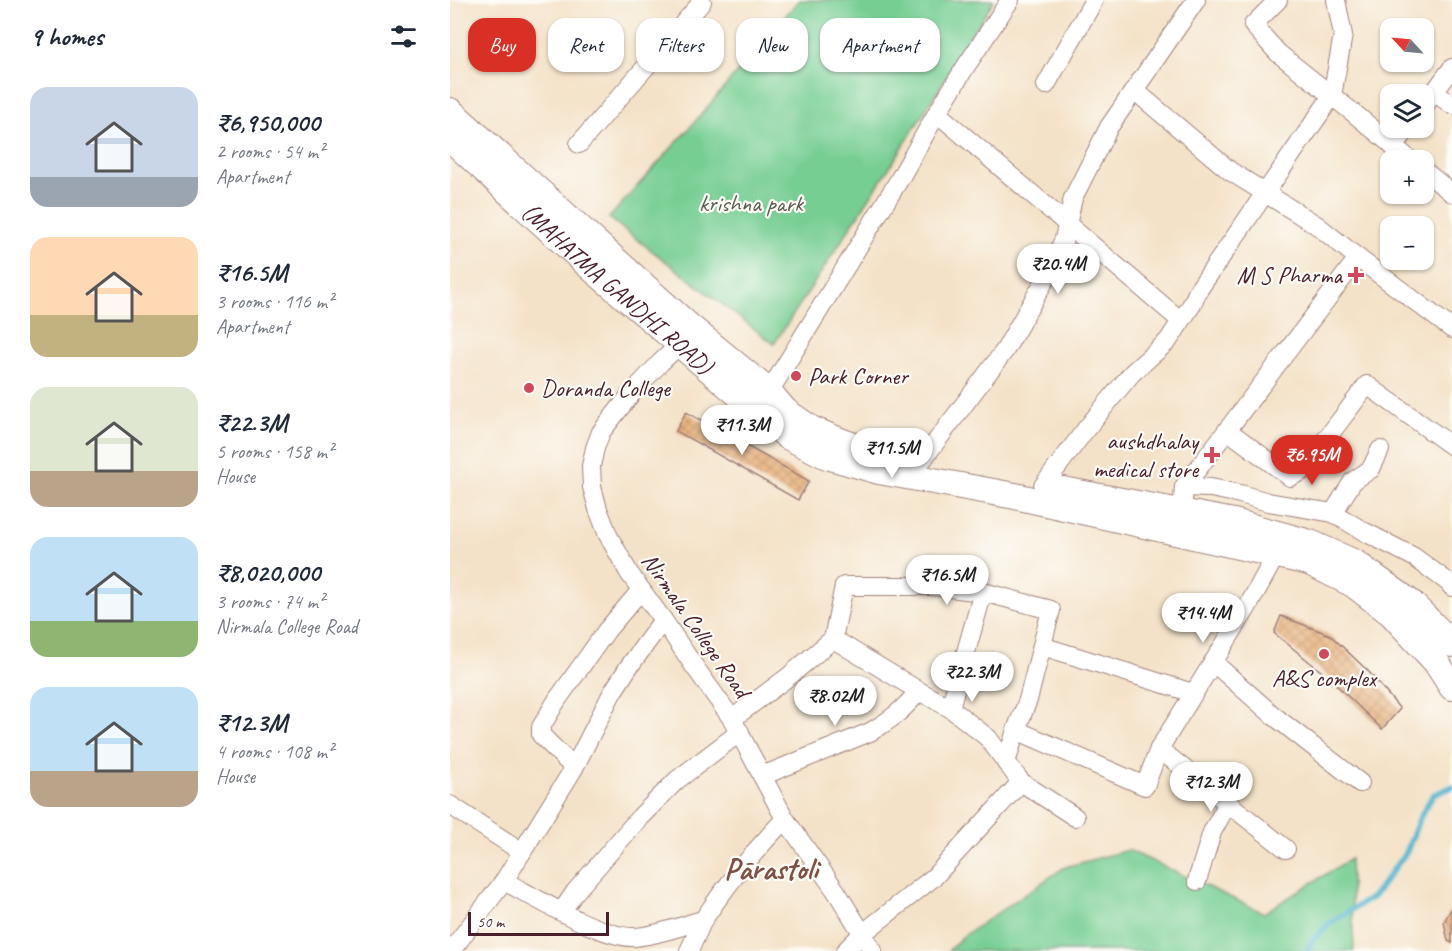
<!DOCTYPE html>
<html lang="en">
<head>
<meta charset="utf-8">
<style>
	:root { --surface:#fff; --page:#f6f6f7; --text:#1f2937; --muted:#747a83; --accent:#d93025 }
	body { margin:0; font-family:Caveat,sans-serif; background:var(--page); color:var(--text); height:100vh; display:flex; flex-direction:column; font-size:22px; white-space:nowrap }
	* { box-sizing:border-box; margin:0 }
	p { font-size:20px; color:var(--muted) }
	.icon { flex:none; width:33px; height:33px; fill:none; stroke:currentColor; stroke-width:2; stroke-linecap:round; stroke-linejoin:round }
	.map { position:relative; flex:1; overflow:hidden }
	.details { display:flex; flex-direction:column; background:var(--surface); width:450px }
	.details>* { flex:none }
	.banner { position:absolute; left:18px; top:18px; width:570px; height:54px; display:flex; gap:12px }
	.needle { width:39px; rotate:296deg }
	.tools { position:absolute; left:930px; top:18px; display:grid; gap:12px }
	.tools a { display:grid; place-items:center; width:54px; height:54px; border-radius:12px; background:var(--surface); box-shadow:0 2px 4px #0004; font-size:30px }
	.scale { position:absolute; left:18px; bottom:15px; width:141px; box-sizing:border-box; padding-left:6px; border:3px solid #4a1f2b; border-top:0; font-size:16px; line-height:21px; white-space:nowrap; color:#4a1f2b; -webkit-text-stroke:4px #fdfcf7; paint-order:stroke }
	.price { position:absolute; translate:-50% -51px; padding:0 14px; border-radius:21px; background:#fff; color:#222; font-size:20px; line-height:39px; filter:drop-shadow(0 2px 3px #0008) }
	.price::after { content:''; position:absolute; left:50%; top:36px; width:18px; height:14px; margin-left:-9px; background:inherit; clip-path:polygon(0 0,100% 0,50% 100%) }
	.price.on { background:var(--accent); color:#fff }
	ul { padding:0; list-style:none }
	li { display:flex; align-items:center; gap:18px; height:150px; padding:0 30px }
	li span { display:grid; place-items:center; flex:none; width:168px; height:120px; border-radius:18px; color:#555 }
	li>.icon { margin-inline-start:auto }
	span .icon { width:72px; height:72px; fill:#fffc; stroke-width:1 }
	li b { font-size:26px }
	h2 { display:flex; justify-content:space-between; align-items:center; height:72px; padding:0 30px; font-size:26px }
	.tag { padding:0 21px; border-radius:18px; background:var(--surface); box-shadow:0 2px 4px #0004; font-size:21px; line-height:54px }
	.tag.on { background:var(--accent); color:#fff }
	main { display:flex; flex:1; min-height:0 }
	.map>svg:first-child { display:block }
</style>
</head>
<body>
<main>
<section class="details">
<h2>9 homes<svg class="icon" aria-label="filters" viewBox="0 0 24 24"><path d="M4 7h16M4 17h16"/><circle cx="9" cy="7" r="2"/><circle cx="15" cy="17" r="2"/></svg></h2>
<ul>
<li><span style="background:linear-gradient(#c9d6e8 75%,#9aa5b1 0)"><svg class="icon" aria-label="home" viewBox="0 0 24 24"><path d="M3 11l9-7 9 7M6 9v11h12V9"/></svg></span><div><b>₹6,950,000</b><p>2 rooms · 54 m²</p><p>Apartment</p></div></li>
<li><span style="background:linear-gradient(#ffd9b3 65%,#c2b280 0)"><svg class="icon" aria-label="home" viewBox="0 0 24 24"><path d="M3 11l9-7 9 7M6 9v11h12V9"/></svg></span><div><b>₹16.5M</b><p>3 rooms · 116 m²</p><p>Apartment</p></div></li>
<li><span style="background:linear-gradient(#dfe7d0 70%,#b9a48a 0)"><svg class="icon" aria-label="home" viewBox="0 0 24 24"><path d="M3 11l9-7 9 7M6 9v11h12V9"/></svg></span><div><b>₹22.3M</b><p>5 rooms · 158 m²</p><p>House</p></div></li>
<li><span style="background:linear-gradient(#bfe0f5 70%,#8fb573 0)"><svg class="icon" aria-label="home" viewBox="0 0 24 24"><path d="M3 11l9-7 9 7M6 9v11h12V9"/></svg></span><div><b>₹8,020,000</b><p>3 rooms · 74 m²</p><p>Nirmala College Road</p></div></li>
<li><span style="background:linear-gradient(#bfe0f5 70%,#b9a48a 0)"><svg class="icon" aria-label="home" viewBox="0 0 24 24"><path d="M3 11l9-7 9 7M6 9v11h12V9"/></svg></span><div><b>₹12.3M</b><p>4 rooms · 108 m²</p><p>House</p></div></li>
</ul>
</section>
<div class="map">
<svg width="1002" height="951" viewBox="0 0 1002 951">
	<defs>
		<pattern id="building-cross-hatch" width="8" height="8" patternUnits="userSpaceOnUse" patternTransform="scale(1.5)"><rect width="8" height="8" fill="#e7ab71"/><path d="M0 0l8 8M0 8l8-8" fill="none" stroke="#bd8b5d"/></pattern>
	</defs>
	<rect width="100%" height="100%" fill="#fdfcf7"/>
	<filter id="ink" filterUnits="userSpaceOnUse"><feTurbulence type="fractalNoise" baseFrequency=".0167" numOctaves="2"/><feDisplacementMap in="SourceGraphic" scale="12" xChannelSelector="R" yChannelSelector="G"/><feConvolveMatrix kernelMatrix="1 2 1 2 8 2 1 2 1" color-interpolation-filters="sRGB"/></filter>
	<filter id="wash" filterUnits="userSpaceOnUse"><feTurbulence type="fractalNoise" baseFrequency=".008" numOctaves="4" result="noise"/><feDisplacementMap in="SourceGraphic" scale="24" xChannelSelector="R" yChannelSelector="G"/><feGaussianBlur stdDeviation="1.35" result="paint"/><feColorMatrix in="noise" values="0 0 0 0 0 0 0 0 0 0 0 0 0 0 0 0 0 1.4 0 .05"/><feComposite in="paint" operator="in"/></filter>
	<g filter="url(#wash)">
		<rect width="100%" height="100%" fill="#f4e2c8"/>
		<g fill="#76ce93" stroke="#60765f" stroke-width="1.5">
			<path d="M349,0h195l-97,156 -123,188 -165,-126 84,-94z"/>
			<path d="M678,850l136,63 86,-54 4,92h-406l14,-14 103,-70z"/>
		</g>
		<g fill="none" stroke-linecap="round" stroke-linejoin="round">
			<path stroke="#4fb3ce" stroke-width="6" d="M858,951l3,-9 20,-20 42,-25 34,-46 12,-32 14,-24 19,-8"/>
		</g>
		<g id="blocks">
			<g fill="url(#building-cross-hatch)">
				<path d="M236,412l123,69 -11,19 -122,-69z"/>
				<path d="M831,616l49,19 39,37 31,37 -18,20 -55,-53 -53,-43z"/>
				<path d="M1002,907v36l-4,-2 -4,-19z"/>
			</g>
		</g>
	</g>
	<g filter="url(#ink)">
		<use href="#blocks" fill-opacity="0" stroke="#9f807a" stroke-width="1.5"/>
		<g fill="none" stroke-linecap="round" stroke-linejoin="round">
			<g stroke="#9f807a" stroke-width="20">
				<g id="minor">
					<path d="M828,0l-25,25 25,28 78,62 54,45"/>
					<path d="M596,85l48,-85"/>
					<path d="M684,90l96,81 88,55 40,32 94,71"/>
					<path d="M984,92l18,13"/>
					<path d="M974,106l28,-38"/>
					<path d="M487,113l244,208"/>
					<path d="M129,144l123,-142 -2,-2"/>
					<path d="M943,147l15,-19"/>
					<path d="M974,171l28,22"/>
					<path d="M239,336l-28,26 -30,32 -30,38 -6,16 -4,18 1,21 6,22 10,26 21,38 34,47 31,46 38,53 53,100 51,72 37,60"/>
					<path d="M319,392l130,-212 38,-67 29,-47 44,-66"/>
					<path d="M777,430l63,47 12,-6 65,-86 85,61"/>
					<path d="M930,450l-9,19 -18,12 -20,32 32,19 49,25 34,25 4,5"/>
					<path d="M470,463l85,-113 44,-77 15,-34 9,-41 36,-71 87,-127"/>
					<path d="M593,486l43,-57 46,-56 36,-32 23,-35 8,-17 133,-193 11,-61 -7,-35"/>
					<path d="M734,487l27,1 29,6 28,8 65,11"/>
					<path d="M732,512l2,-25 174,-229"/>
					<path d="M383,639l86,52 31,17 38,30 33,44 54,35"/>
					<path d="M592,646l151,47"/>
					<path d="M763,662l61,54 86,67"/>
					<path d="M500,708l33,-116"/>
					<path d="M282,719l56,-42 45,-38 11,-53h89l50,6 68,18 -23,90 -12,30 -10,33"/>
					<path d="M566,730l129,56 14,-37 88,-141 29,-53"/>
					<path d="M709,749l127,100"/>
					<path d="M124,768l-33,-33v-8l16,-27 50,-70 34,-40"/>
					<path d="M312,776l108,-44c21,-12 33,-22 49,-41"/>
					<path d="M0,805l72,47"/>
					<path d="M54,881c30,16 99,58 131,56 23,-2 46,-11 68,-17 24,-36 52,-70 82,-101"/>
					<path d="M747,881l15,-49 16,-29"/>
					<path d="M112,911l13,-19 65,-75 37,-37 63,-48"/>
					<path d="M1,951l53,-70 70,-113 38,-75 16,-25 35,-48"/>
					<path d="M239,951l14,-31"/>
					<path d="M395,951l17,-17 72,-57 87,-95"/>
				</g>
			</g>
			<g stroke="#9f807a" stroke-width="28">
				<g id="secondary">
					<path d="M0,111l235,212 84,69 16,19 26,18 29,12 28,10"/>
					<path id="s1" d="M0,138l139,128 198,170 40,20 52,15 136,25 294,66 44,22 39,30 44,48 16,25"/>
					<path d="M613,490l171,32 76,21 45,20 56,40 41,41"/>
				</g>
			</g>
			<use href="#minor" stroke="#fff" stroke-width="18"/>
			<use href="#secondary" stroke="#fff" stroke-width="26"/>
		</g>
	</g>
	<g fill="#d1495b" stroke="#fdfcf7" stroke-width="2">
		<path d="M903 266h6v6h6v6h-6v6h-6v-6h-6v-6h6z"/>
		<circle cx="346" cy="376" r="6"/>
		<circle cx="79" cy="388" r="6"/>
		<path d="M759 446h6v6h6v6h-6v6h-6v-6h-6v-6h6z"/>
		<circle cx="874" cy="654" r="6"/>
	</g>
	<g text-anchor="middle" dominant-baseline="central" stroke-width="4.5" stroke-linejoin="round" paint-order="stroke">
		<g font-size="24" fill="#595c4f" stroke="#fdfcf7">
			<text x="301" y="203">krishna park</text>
		</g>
		<g font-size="24" fill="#4a1f2b" stroke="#fdfcf7" text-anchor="end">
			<text x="892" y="275">M S Pharma</text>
			<text x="358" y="376" text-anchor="start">Park Corner</text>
			<text x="91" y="388" text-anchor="start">Doranda College</text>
			<text x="748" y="441">aushdhalay<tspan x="748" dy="28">medical store</tspan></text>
			<text x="874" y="678" text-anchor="middle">A&amp;S complex</text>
		</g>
		<g font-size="24" fill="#4a1f2b" stroke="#fdfcf7">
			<text stroke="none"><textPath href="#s1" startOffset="225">(MAHATMA GANDHI ROAD)</textPath></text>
			<text transform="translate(246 625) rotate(55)">Nirmala College Road</text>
		</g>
		<g font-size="30" font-weight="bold" fill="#815044" stroke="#fdfcf7">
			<text x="321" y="869">Pārastoli</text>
		</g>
	</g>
</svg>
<div class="tools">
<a><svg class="needle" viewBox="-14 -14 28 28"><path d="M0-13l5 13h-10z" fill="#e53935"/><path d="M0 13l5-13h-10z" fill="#747a83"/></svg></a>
<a><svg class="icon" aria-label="layers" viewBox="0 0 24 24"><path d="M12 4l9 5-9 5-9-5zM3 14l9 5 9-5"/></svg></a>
<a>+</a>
<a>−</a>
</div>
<div class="scale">50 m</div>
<b class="price" style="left:608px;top:295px">₹20.4M</b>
<b class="price" style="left:292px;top:456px">₹11.3M</b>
<b class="price" style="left:442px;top:479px">₹11.5M</b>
<b class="price on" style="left:862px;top:486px">₹6.95M</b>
<b class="price" style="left:497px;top:606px">₹16.5M</b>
<b class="price" style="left:753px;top:644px">₹14.4M</b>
<b class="price" style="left:522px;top:703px">₹22.3M</b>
<b class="price" style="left:385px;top:727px">₹8.02M</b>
<b class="price" style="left:761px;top:813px">₹12.3M</b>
<div class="banner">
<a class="tag on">Buy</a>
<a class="tag">Rent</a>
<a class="tag">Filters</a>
<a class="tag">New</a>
<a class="tag">Apartment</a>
</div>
</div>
</main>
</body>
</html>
